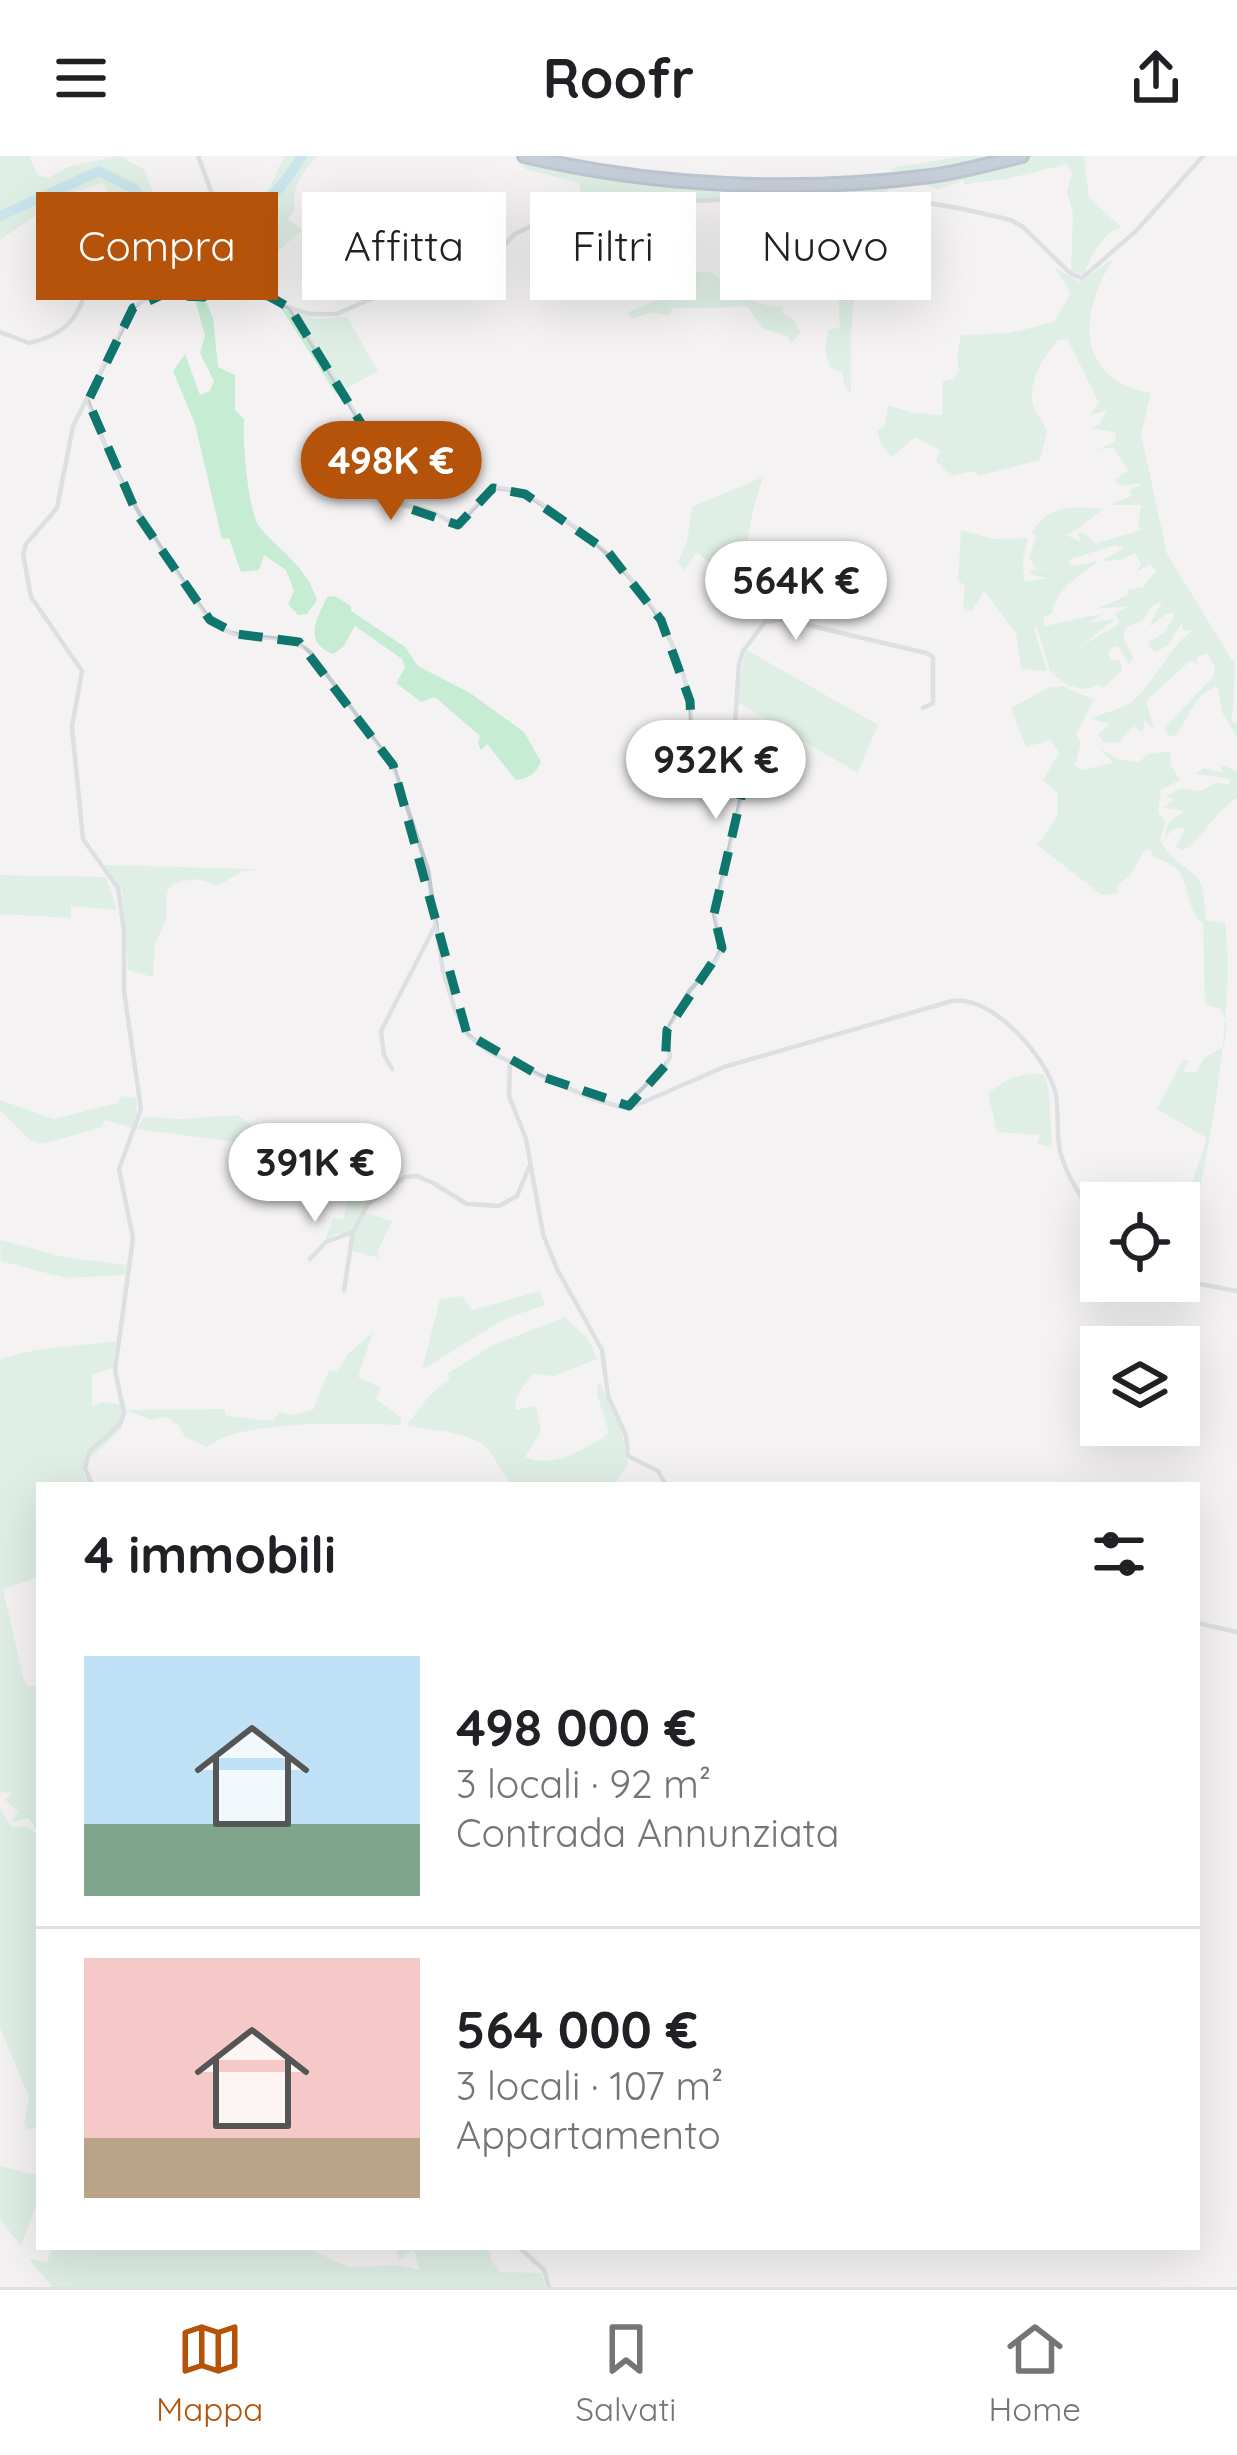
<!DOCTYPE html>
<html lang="it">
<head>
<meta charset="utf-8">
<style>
	:root { --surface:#fff; --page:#f2f2f2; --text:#202124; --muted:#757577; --line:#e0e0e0; --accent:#b45309 }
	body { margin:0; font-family:Quicksand,sans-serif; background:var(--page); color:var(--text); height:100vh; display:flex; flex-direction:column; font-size:45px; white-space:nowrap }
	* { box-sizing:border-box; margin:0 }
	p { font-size:39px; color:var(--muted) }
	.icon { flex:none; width:66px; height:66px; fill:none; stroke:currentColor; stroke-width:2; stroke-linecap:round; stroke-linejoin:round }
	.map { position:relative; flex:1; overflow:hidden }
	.side { position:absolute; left:36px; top:1326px; width:1164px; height:768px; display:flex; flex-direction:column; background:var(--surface); border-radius:0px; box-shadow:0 12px 48px #0002 }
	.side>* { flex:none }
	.banner { position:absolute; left:36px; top:36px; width:1167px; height:108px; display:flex; gap:24px }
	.buttons { position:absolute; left:1080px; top:1026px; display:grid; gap:24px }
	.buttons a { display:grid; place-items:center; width:120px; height:120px; border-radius:0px; background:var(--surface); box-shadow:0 12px 48px #0002; font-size:60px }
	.price { position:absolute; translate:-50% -102px; padding:0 27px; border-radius:42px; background:#fff; color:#222; font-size:39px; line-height:78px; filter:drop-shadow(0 3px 6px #0008) }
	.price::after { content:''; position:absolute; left:50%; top:72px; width:36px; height:27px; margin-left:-18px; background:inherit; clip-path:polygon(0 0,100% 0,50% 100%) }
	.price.current { background:var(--accent); color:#fff }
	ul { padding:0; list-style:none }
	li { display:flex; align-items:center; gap:36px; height:300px; padding:0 48px }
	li+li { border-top:3px solid var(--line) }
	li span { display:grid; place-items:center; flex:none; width:336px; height:240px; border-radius:0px; color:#555 }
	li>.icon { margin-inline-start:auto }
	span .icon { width:144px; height:144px; fill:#fffc; stroke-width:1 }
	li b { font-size:51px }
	h2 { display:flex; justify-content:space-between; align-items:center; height:144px; padding:0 48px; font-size:51px }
	.chip { padding:0 42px; border-radius:0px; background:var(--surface); box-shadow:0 12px 48px #0002; font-size:42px; line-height:108px }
	.chip.current { background:var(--accent); color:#fff }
	header { display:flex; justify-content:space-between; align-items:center; height:156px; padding:0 48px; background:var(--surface); font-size:54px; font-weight:800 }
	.tab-bar { display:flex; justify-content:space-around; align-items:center; height:168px; border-top:3px solid var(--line); background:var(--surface); font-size:33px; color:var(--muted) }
	.tab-bar a { display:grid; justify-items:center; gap:6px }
	.tab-bar .current { color:var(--accent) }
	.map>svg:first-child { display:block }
</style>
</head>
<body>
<header><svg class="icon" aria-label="menu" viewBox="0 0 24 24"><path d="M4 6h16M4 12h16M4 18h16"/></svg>Roofr<svg class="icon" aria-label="share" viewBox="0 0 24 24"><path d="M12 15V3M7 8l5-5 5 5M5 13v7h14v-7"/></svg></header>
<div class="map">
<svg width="1237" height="2131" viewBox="0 0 1237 2131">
	<rect width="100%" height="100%" fill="#f4f2f2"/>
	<g fill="#c6ecd4" fill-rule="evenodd">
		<path d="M0,0h29l9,19 11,3 18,-11 52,-11 25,13 18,46c30,12 76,4 100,-18 12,-11 14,-28 23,-41h32c-14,17 -26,29 -22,53l-7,10 14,11 -57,51 -12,-8 -3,-36 -18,2 -11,6 -2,10 -19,5c-15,-21 -46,-17 -60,-39 -8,-11 -8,-27 -17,-38l-34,10 -69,47z"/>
		<path d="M964,0h120l5,42 33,30c-20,4 -31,28 -38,46l-13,-2 2,-57 -6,-24 5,-18 -5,-9c-20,5 -41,10 -61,15 -14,3 -26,1 -41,6l-2,-5 -25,10 -17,-8 -30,1 -11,23 -16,-1 -13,126v62l-6,-6 -3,-15 -12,-4 -5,-18 3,-20 12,-3c-4,-42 5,-84 5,-128 -88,-2 -174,-3 -261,11l-5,-27 -54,-14 -2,-3 2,-3 88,18 40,3 237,-4 2,-12z"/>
		<path d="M1114,102c-35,54 -40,121 37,135l-10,41 26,120 68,111 -3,57 5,2v13l-14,-23 -6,-28c-23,9 -29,32 -41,50l-8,-1 -4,-7 49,-51 2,-10 -8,-14 -9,3 -2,8 -5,-4 -45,41 8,29 -9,-10 -3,13 -8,-7 -16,17 -15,-1 -5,-8 12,-10 -19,-5c14,-8 31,-8 44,-20 20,-17 36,-55 57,-68l-10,-1 1,-9 -16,25 -11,6 -7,-5v-5l17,-11 9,-18 -9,1 -17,13 13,-26 -11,6 -9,14 -16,6 -3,9 10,22 -4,6 -11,-18 -8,3 -2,5 4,6 8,1 2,9 -18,17 -7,-2c-16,10 -35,-2 -47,-14l-13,-44 -3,2 13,42 -26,-2 -5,-36 -32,-42 -13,21 -8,-5 2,-22 -7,-4 3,-51 31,9 36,-1 -5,21 1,23 23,-4 -15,-3 -2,-4 18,-3 -12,1 -7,-11 7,-21 -4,-6c19,-27 41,-25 72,-22 -14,8 -23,21 -38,26l16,7 -5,-8 5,-2 14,11 46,-13 -4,-5 3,-20h-33l24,-9 -3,-6 12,-5c-8,-5 -16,8 -26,-5l13,-10 -14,-22 -16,1 17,-7 1,-9 -25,-5 8,-4 8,-13 -18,4 10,-12 -31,-63h-9c-14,12 -32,44 -26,65 2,9 11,16 14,27l-7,28 -61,16 -6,-5 -22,5 -15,-15 4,-11 -25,-13 -23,20 -10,-11 -5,-15 8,-6 3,-20 25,8 29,2 1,-34 10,-2 6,-7 -2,-16 4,-21 49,-2 44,-11 17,-29 -17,-26 26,15zM1115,389l9,3 -23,13 20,-1 14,-7 6,10 -5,9 14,-8 6,7 -13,16 -17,3 4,4 -31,14 29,-1 -14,7 6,7 -4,5 -37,21 36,-28 -27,4 17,-10 -60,13 -2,-8 9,-5c5,-26 27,-36 46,-52l-27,5 -3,-6z"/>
		<path d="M657,114l53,2 9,5 2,20c23,-3 39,10 61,10l1,7 11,6 7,13 -11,10 -2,-7 -26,-8 -14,-21 -5,-1c-9,2 -63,3 -70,2l-5,7 -15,-3 -22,7 -3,-7 27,-11 -5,-30z"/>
		<path d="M205,144l8,18 5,49 17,8v35l9,9c-2,18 4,95 16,109 22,25 46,38 57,72l-10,14 -9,1 -10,-11 6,-13 -8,-21 -22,-15 -5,15 -18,2 -12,-34 -7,1 -27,-115 -22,-53 12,-17 15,41 10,-4 4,-10 -14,-28 5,-17 -9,-33z"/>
		<path d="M281,152l35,11 31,-2 31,54 -42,23z"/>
		<path d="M763,321c-12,40 -27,80 -2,117l-22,-6 -42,-36 -13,18 -6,-7 9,-21 5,-35z"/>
		<path d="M335,440l16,10v5l54,36 13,19 52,27 54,39 17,30c-6,12 -11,16 -25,18l-29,-36 -6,6 -3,-6 2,-8 -45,-39 -14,5 -25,-19 9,-15 -3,-9 -47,-33 -12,21 -10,7c-30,-12 -17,-34 -6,-57z"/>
		<path d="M745,493l133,76 -20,48 -121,-71z"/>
		<path d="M1063,530l31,14 -18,34 5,9 -6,22 6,5 33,-7 -15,-16 18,12 22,3 9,-8 22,-3 1,14 9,15 -19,10 -3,22 7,10 -5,18c24,41 47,19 45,80l20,3c12,86 -21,265 -46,355v-57l28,-83 -50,-29 25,-48 7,-1 -6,12h13l8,-14 20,-12 3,-21 -6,-16 -16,-5 -2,-81c-19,-14 -12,-45 -30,-57 -6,-5 -14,-6 -20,-10l-3,-7 -6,2 -13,23 -15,13 2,6 -16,2 -65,-50 20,-28 1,-24 -15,-13 16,-27 -8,-13 -25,7 -15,-39 37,-20z"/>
		<path d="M1221,609l16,6v27c-22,14 -32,37 -53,52l-8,-3 9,-18 -10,-1 -9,8c-2,-14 10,-19 19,-25l-22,-3 11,-9 -8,-2 14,-9 21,3 15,-8 13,1 2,-5 -35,-5 7,-6 20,5z"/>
		<path d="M104,709l155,4 -18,3 -25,15c-16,-11 -26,-8 -44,-2l-5,7 -1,27 -11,26 -2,32 -25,-7 -6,-80z"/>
		<path d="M0,719l106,2 11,33 -46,-4v12l-71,-4z"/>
		<path d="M1028,918h16l5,16 3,58 -15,-5 3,-8 -43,-3 -9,-39 22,-15z"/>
		<path d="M122,940l14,2 1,12 -5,18 -27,-8 -3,7 -59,17 -13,-4 -30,-30v-10l54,19 63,-16z"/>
		<path d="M237,959c47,30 82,62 139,39l-6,17 -8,7 -49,-12 -4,5 -38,-9 -13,-17 -121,-16 7,-12 36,2z"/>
		<path d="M349,1038l20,7 -5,11 28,9 -15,32 2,5 -26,-7 1,-12 -16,-6 -13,8 8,-23 10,2z"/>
		<path d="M0,1084l63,17 64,8 -2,10 -59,3 -65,-17z"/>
		<path d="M540,1135l5,14 -41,14 -82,51 18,-71 22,-3 10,14z"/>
		<path d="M565,1161l24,23 8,19 -43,17 -20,-2c-9,10 -20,22 -19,36l21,-4 5,25 -16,26c29,12 56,-7 81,-21l3,-4 -12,-38 2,-13 22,49 7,34 -14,21h-100c-12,-10 -15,-20 -23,-32 -15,-22 -60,-22 -84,-28l23,-30 20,-17 -3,-4 44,-28z"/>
		<path d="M373,1176l-15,45 23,11 -5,11 26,19 -2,7c-46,-1 -158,-7 -193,22l-22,-10 -7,-12 -12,-8 -14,3 -25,-9 -6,18 -29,28 -5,-6 -4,19 5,15h-49v92l-36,12 20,88 5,10 7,-1 4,17v391l-3,2 3,32 -12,1 -3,-5 5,-27 -29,-69v-220l12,19 12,-1 12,7 1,-3 -8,-12 -19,5 8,-11 -13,-12 7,-7 -12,-1v-433l35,-9 81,-9 -3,27 -21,7v31l10,-4 23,3 2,5 97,-1 2,7 47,5 7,-9 12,3 21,-5 16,-40 8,2 11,-18z"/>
		<path d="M0,2010l39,10v22l-18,48 -21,-27z"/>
		<path d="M52,2091h252l45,20 50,-2 20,5 -5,-21 -14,11 -4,-8 3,-5h90l2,13 9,12 41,1 5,14h-494l-23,-28 18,3z"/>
	</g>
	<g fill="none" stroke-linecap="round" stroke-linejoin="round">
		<path stroke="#98d6e5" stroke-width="10" d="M0,60l99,-45 36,18 15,34 50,17c51,-21 72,-36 102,-84"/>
		<g stroke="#7a90a7" stroke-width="16">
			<path id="highway" d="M524,0c131,31 274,37 407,20 30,-4 61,-13 91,-20"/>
		</g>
		<g stroke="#c1c9cf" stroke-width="4.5">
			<path d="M230,118l35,24 25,10 20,6h27l38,-17 99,-20 41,-43 35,-17 91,-15 110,-3 171,3 41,7 48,11 12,7 48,47 11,4 54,-47 67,-75"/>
			<path d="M290,152l74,120 26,74 38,8 30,15 35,-37c28,-1 46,15 68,29 64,44 112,102 128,180 4,21 0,44 6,65l10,7 28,-13 9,37 -28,121 8,34 -10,19 -22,23 -23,40 3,27 -5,9 -35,35 -1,5"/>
			<path d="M0,176l29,11c61,-13 55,-57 70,-105l11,-8 15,8 37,57"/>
			<path d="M88,245c27,78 54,120 100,187 10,14 20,34 36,42 30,14 60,-1 87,23l82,112 35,105 15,101 12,39 12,24 22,18 101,46 31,9 18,-3 85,-37 228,-66c40,-7 96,57 104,94 3,18 0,38 4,56 7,28 24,51 41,73"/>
			<path d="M733,600l6,-92 4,-13 22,-29 17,-3 144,34 7,4v46l-10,5"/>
			<path d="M510,907l-1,33 17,43 17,95 14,35 45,81 6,46 18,40 2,20 30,15 8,14"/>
			<path d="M392,913l-8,-14 -3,-24 55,-107"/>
			<path d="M310,1103l16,-17 27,-10"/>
			<path d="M1179,1124l58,11"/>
			<path d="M344,1134l9,-58 15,-28 37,-27 12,-1 16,7 34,21 32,2 18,-10 13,-31"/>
			<path d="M92,1329l-7,-17 4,-16 31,-28 4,-11 -9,-43 18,-132 -14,-69 22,-60 -17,-118v-60l-6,-43 -35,-49 -11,-112 10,-56 -51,-74 -8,-43 3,-10 31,-36 16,-82 60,-118c32,-30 62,11 97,-34l1,-30 -33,-88"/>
			<path d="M1197,1467l40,9"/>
			<path d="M519,2091l25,23 5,17"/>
		</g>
		<use href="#highway" stroke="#8fa5bb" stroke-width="10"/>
	</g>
	<path d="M0 0H1237V2131H0ZM230,118l60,34 74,120 26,74 68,23 35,-37 32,6 83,58 53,68 29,81 4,76 39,-21 9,37 -28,121 8,34 -55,82 -2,36 -36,40 -89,-30 -73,-42 -74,-269 -94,-123 -62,-8 -27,-14 -73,-106 -49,-113 45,-93 29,-13 42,2z" fill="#f4f2f2" fill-opacity=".55" fill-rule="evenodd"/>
	<path fill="none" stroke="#0f766e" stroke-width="9" stroke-dasharray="24 15" stroke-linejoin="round" d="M230,118l60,34 74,120 26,74 68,23 35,-37 32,6 83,58 53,68 29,81 4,76 39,-21 9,37 -28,121 8,34 -55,82 -2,36 -36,40 -89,-30 -73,-42 -74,-269 -94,-123 -62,-8 -27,-14 -73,-106 -49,-113 45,-93 29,-13 42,2z"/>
</svg>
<div class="buttons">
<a><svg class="icon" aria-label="locate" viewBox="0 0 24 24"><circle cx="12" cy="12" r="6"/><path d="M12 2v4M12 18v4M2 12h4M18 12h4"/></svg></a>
<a><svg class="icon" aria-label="layers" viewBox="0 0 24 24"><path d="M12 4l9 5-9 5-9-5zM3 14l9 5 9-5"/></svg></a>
</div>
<b class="price current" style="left:391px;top:367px">498K €</b>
<b class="price" style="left:796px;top:487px">564K €</b>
<b class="price" style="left:716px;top:666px">932K €</b>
<b class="price" style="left:315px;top:1069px">391K €</b>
<div class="banner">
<a class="chip current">Compra</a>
<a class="chip">Affitta</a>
<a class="chip">Filtri</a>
<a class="chip">Nuovo</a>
</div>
<section class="side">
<h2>4 immobili<svg class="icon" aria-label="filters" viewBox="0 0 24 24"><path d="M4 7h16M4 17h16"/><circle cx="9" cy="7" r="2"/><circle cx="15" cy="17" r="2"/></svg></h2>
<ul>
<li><span style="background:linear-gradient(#bfe0f5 70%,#7fa58c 0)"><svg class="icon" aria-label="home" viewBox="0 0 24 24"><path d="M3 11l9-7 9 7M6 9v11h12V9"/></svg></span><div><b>498 000 €</b><p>3 locali · 92 m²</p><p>Contrada Annunziata</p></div></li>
<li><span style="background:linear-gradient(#f6c9c9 75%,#b9a48a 0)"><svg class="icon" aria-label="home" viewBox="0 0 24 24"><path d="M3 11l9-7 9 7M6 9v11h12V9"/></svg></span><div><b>564 000 €</b><p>3 locali · 107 m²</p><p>Appartamento</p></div></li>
</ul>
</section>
</div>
<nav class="tab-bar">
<a class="current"><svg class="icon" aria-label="map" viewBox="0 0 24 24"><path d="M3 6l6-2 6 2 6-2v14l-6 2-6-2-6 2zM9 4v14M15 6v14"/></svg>Mappa</a>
<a><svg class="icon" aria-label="saved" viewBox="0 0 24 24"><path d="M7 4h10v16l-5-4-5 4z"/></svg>Salvati</a>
<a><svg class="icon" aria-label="home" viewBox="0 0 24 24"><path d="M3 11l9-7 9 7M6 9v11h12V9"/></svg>Home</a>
</nav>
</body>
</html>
